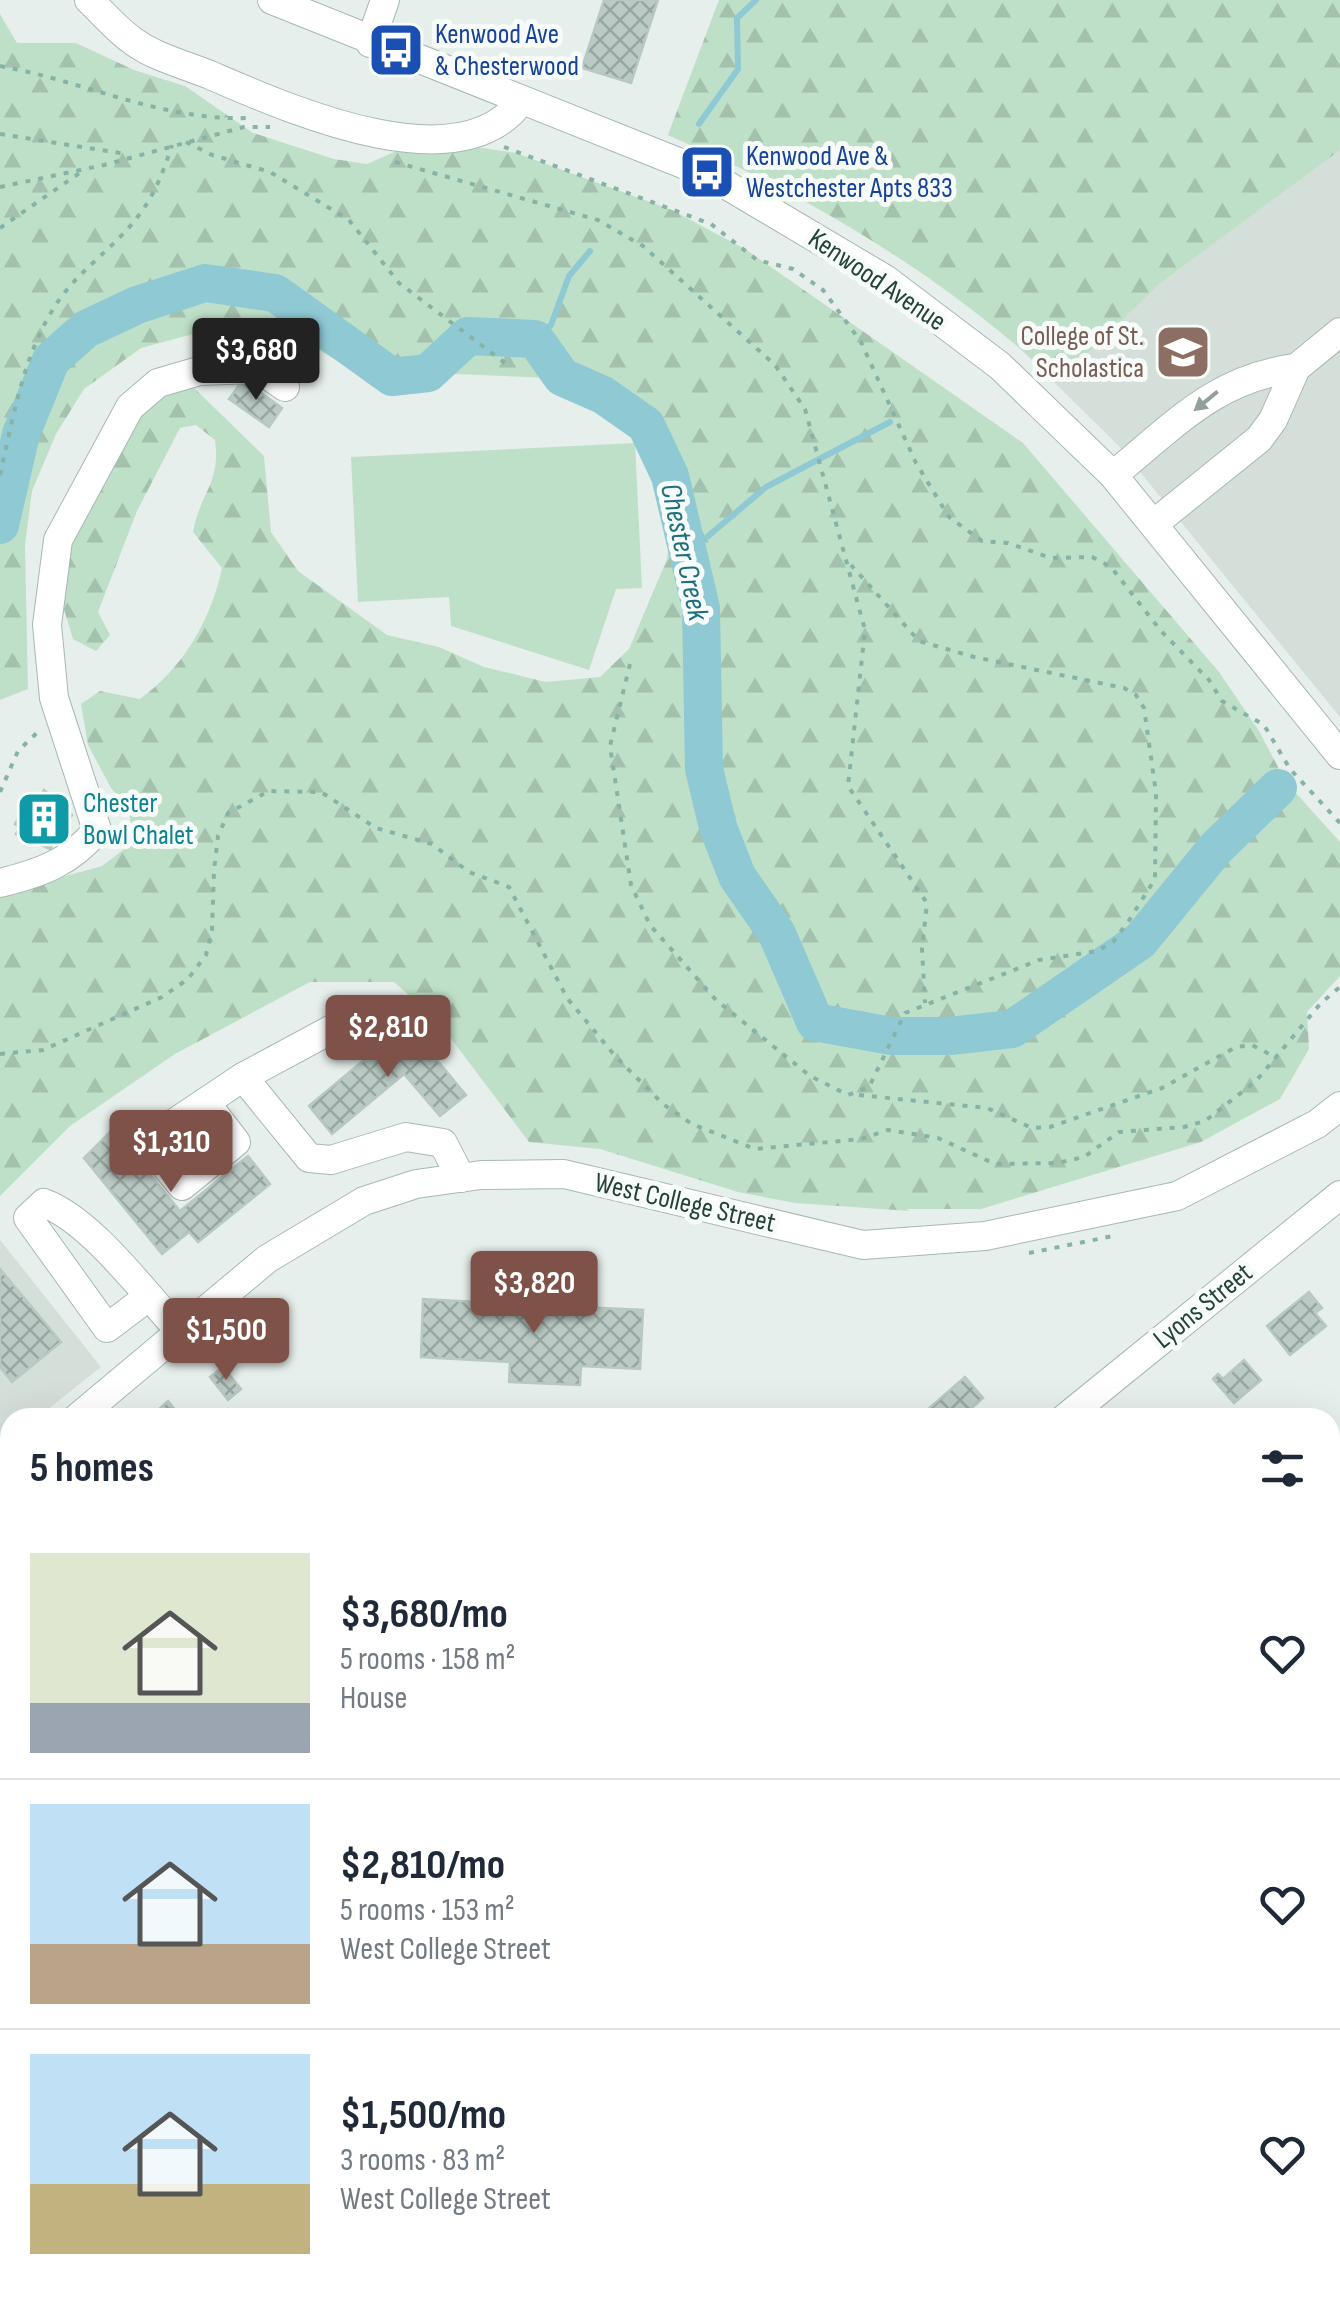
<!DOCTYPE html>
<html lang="en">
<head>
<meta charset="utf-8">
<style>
	:root { --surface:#fff; --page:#f6f6f7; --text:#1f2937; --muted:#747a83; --line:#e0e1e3; --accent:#7f5249 }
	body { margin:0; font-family:"Sofia Sans Condensed",sans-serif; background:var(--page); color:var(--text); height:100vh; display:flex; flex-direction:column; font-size:38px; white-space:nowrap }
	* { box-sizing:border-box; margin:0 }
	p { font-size:32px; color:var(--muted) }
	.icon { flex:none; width:55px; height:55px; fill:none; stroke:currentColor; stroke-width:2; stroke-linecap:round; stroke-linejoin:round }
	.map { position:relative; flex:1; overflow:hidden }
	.details { position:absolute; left:0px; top:1408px; width:1340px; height:892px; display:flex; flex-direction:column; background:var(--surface); border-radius:30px 30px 0 0; box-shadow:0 10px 40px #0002 }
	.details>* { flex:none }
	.price { position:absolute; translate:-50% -85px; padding:0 22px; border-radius:10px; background:var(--accent); color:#fff; font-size:32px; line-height:65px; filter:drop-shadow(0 2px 5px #0008) }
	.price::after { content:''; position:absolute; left:50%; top:60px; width:30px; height:22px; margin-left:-15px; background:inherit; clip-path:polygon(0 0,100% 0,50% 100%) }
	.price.current { background:#222; color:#fff }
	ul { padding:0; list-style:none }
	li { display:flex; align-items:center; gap:30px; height:250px; padding:0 30px }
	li+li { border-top:2px solid var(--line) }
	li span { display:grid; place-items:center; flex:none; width:280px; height:200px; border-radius:0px; color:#555 }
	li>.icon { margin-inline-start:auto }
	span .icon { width:120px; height:120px; fill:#fffc; stroke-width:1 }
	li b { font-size:42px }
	h2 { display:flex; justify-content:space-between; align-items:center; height:120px; padding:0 30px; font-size:42px }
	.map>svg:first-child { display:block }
</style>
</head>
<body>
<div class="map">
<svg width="1340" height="2299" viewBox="0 0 1340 2299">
	<defs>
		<pattern id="forest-firs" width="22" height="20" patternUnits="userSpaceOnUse" patternTransform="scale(2.5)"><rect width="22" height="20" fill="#bfe0c8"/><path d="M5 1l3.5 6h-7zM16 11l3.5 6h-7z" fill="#a4c1ad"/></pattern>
		<pattern id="building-cross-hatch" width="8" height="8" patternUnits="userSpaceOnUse" patternTransform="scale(2.5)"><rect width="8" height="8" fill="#bbcac4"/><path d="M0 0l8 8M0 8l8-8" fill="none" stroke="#98a6a0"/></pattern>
	</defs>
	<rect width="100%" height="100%" fill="#e6efeb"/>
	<g fill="#d4dfda">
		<path d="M719,0h621v717l-222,-272 -106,-104 -74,-59 -89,-57 -82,-46 -99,-44z"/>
		<path d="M0,1240l101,127 -63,50 -28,1v22l-10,8z"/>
	</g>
	<g fill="url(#forest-firs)">
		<path d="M719,0h621v150l-181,134 -101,98c-116,-107 -246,-185 -390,-247z"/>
		<path d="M0,14l17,29h59l58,27 51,16 68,47 81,26 33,5 41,-18 40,-3 68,10 156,57 73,39 278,194 196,229 40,59 27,51 54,60v134l-33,36 2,37 -29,50 -79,43 -220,67h-75l4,2 -115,-8 -57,-11 -138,-43 -71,-7 -92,-122 -43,-38h-84l-135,72 -105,72 -70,70v-302l102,-28 29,-22 -1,-33 -19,-23 -23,-43 -7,-41 19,-13 40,8c43,-31 71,-79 82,-131l-29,-36c7,-39 28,-49 22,-92l-19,-15 -16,3 -43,83 -39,101 12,23 -14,16 -23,-12 -11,-36 5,-62 92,-160 33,5 72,70 7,76 27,39 89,64 52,12 45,20 62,15 54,-5 29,-28 38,-90 7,-63 -32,-56 -44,-35 -47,-27 -146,-6 -73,-14 -38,-24 -75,-7 -78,21 -57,41 -28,45 -24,57 -7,54 3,144 -28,11z"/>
	</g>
	<path fill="#bfe0c8" d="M635,443l7,145 -26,1 -27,81 -138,-44 -2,-29 -91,5 -7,-145z"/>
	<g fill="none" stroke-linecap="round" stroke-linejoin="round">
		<g stroke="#8ec9d4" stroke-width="6">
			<path d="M699,124l39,-55 -1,-51 19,-18"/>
			<path d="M535,339l16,-14 18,-49 21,-25"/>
			<path d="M687,554l79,-67 124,-65"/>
		</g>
		<path stroke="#8ec9d4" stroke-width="38" d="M0,525l21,-91 30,-74 35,-31 51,-24 68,-22 70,10 117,84 36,-4 40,-37 67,3 27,38 41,18 43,30 24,51 31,132 3,161 14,58 19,49 40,58 38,88 76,14h59l62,-7 128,-88 76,-93 62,-60"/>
	</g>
	<g fill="url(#building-cross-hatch)" stroke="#b8c9c2" stroke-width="2.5">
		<path d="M604,0h54l-27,83 -49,-15z"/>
		<path d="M243,380l39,28 -13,19 -40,-28z"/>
		<path d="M44,790l28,25 -22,34 -34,-15 4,-6 -5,-4 19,-30 6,4z"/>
		<path d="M407,1024l59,71 -26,21 -36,-42 -72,60 -23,-28z"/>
		<path d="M113,1129l67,82 68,-55 22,28 -72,58 -9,-10 -27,22 -78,-96z"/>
		<path d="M0,1269l61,73 -49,40 -12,-15z"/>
		<path d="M1309,1292l13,16 -7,5 11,13 -36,29 -23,-29z"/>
		<path d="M516,1296l66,3v8l61,3 -3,59 -59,-3 -1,19 -71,-3 1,-20 -89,-5 2,-58 92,5z"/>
		<path d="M1244,1360l17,20 -27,23 -21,-24 5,-5 5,5z"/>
		<path d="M223,1367l18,22 -13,11 -18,-23z"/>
		<path d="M965,1377l18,21 -22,20h-43z"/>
		<path d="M168,1401l14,17h-33z"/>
		<path d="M10,1572v50l-10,2v-51z"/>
		<path d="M1330,1855l10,11v16l-10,9z"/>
		<path d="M10,2165v42l-5,4 -5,-7v-31z"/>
		<path d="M1330,2275l9,10 -18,14h-38l11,-9h36z"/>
		<path d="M43,2290h38l4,5 -6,4h-43z"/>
		<path d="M295,2290h21l7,9h-39z"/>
		<path d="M484,2290h25l6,9h-35l-3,-4z"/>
		<path d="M674,2290h24l7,9h-43z"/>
		<path d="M1016,2290h42l-10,9h-42z"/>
	</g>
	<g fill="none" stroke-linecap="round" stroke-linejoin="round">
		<g stroke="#a8b8b2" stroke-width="30">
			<g id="minor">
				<path d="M89,0c14,13 28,30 44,41 21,16 53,24 77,34 77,33 249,111 311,26"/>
				<path d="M272,0l436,174 177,105 115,87 113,109 227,280"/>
				<path d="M370,43l15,-43"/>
				<path d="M1113,475c61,-49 102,-97 183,-107"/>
				<path d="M1156,522l103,-83 14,-19 23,-52 44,-36"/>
				<path d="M0,883c40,-10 70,-20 97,-53l-43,-132 -7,-73 11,-85 72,-133 28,-24 41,-12 60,-2 26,18"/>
				<path d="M243,1077l117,-63"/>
				<path d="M205,1102l31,40 -54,44 -36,-44 97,-65 66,81 22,2 75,-23 37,6 18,35"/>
				<path d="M148,1297l-41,31 -79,-110 16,-15c48,18 100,90 136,128"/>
				<path d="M77,1418l190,-159 97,-58 52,-17 65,-9 83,-1 299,71 122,-9 192,-40 140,-72 23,-18"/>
				<path d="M1065,1418l275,-223"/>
				<path d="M0,1479l10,-8"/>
				<path d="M1330,1581l10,-8"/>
				<path d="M0,1835l10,12"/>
				<path d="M1330,1966l10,-8"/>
				<path d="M372,2290l7,9"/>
				<path d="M779,2290l7,9"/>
				<path d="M923,2299l11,-9"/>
			</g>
		</g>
		<g stroke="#86b3a5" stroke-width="4" stroke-dasharray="5 8" stroke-linecap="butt">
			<path d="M0,66c84,15 161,55 248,52"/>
			<path d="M0,134l126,20"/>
			<path d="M186,142l26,13 58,17 79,48 50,63 106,80"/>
			<path d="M504,147l207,77 46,36 36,9 30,21 38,52 55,121 33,54 33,24 26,2 43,15 41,-1 19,10 50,64 48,49 13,21 42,24 26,44 50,54"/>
			<path d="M395,162l203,58 45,26 132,119 30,44 60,221 -17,156 79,117 -5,46 3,54"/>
			<path d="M0,187l104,-22 140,-38h26"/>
			<path d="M0,228l81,-56"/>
			<path d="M0,475c13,-57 23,-119 55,-169 22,-35 60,-58 84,-91 16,-21 25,-45 33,-70"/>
			<path d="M630,664l-20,82 21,139 19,40 66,75 94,76 38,19 21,-8 36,-74 134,-53 58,-9 16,-9 17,-23 25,-40 1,-86 -12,-85 -8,-13 -12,-7 -150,-31 -55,-16 -68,-76"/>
			<path d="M0,792l18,-41 23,-22"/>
			<path d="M0,1054l43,-4 119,-53 26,-18 18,-24 6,-25 2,-59 4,-35 10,-23 41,-22 52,1 55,36 56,16 37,28 40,15 58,111 49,59 47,47 29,20 63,25 106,-10 27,-9 50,8 57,26 63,-1 26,-6 35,-25 65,-5 21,-6 51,-40 65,-78 19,-16"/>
			<path d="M859,1095l128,13 45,20 18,-1 112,-39 74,-41 16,-2 25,13"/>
			<path d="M1029,1253l84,-17"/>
		</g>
		<use href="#minor" stroke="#fff" stroke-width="28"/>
	</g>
	<defs><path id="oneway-solid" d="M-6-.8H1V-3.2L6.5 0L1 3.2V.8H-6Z" transform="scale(2.5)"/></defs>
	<use fill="#92a09c" href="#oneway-solid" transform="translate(1206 401) rotate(141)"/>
	<defs>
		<g id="bus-square" transform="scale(2.875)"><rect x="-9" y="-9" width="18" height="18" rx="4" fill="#1a4fb4" stroke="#f7fbf9"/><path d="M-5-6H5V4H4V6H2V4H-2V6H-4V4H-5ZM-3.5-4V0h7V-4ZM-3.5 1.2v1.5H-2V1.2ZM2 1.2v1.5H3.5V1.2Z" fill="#fff"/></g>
		<g id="university-square" transform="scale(2.875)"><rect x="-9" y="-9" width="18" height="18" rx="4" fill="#8d6e63" stroke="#f7fbf9"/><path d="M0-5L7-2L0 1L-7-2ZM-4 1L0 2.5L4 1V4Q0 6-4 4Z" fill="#fff"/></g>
		<g id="building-square" transform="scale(2.875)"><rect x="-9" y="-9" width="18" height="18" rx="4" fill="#0f9aa8" stroke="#f7fbf9"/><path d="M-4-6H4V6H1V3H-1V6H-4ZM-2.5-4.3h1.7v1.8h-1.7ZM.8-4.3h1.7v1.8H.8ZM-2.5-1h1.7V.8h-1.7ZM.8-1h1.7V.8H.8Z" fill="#fff"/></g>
	</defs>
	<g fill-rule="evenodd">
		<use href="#bus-square" x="396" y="50"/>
		<use href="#bus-square" x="707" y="172"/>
		<use href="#university-square" x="1183" y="352"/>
		<use href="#building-square" x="44" y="819"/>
	</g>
	<g text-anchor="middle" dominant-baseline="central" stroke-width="10" stroke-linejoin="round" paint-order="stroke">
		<g font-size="28" fill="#164399" stroke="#f7fbf9" text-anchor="start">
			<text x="435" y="34">Kenwood Ave<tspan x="435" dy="32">&amp; Chesterwood</tspan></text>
			<text x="746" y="156">Kenwood Ave &amp;<tspan x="746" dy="32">Westchester Apts 833</tspan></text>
		</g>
		<g font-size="28" fill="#24423a" stroke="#f7fbf9">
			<text transform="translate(877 280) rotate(34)">Kenwood Avenue</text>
			<text transform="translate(685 1203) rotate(13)">West College Street</text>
			<text transform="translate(1203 1306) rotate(-39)">Lyons Street</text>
		</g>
		<g font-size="28" fill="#785e54" stroke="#f7fbf9" text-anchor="end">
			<text x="1144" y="336">College of St.<tspan x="1144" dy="32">Scholastica</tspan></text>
		</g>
		<g font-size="28" fill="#0d838f" stroke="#f7fbf9" text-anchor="start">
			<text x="83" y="803">Chester<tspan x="83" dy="32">Bowl Chalet</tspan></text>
		</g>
		<g font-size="30" font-style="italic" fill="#1c6f80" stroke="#f7fbf9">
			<text transform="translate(684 552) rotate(78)">Chester Creek</text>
		</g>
	</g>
</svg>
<b class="price current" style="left:256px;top:403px">$3,680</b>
<b class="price" style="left:388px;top:1080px">$2,810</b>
<b class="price" style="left:171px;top:1195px">$1,310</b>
<b class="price" style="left:534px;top:1336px">$3,820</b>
<b class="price" style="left:226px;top:1383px">$1,500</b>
<section class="details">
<h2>5 homes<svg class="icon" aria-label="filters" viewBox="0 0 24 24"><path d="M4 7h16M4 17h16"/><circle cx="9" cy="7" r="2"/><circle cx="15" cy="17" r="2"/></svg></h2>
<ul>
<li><span style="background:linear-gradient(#dfe7d0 75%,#9aa5b1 0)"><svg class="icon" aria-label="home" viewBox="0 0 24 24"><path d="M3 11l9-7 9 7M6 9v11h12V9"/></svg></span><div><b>$3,680/mo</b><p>5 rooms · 158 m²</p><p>House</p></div><svg class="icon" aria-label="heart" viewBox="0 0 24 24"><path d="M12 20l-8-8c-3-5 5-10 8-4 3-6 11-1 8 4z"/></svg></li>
<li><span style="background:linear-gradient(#bfe0f5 70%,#b9a48a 0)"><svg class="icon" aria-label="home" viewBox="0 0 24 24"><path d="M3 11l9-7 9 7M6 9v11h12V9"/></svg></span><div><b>$2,810/mo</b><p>5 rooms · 153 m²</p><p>West College Street</p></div><svg class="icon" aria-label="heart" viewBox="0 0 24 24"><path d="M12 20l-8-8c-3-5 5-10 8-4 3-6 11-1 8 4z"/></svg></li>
<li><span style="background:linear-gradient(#bfe0f5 65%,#c2b280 0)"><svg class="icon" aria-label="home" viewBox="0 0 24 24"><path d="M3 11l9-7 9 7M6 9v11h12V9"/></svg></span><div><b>$1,500/mo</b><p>3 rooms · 83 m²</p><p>West College Street</p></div><svg class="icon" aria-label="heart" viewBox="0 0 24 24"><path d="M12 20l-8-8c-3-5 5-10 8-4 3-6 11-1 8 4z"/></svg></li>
</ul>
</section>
</div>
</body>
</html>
